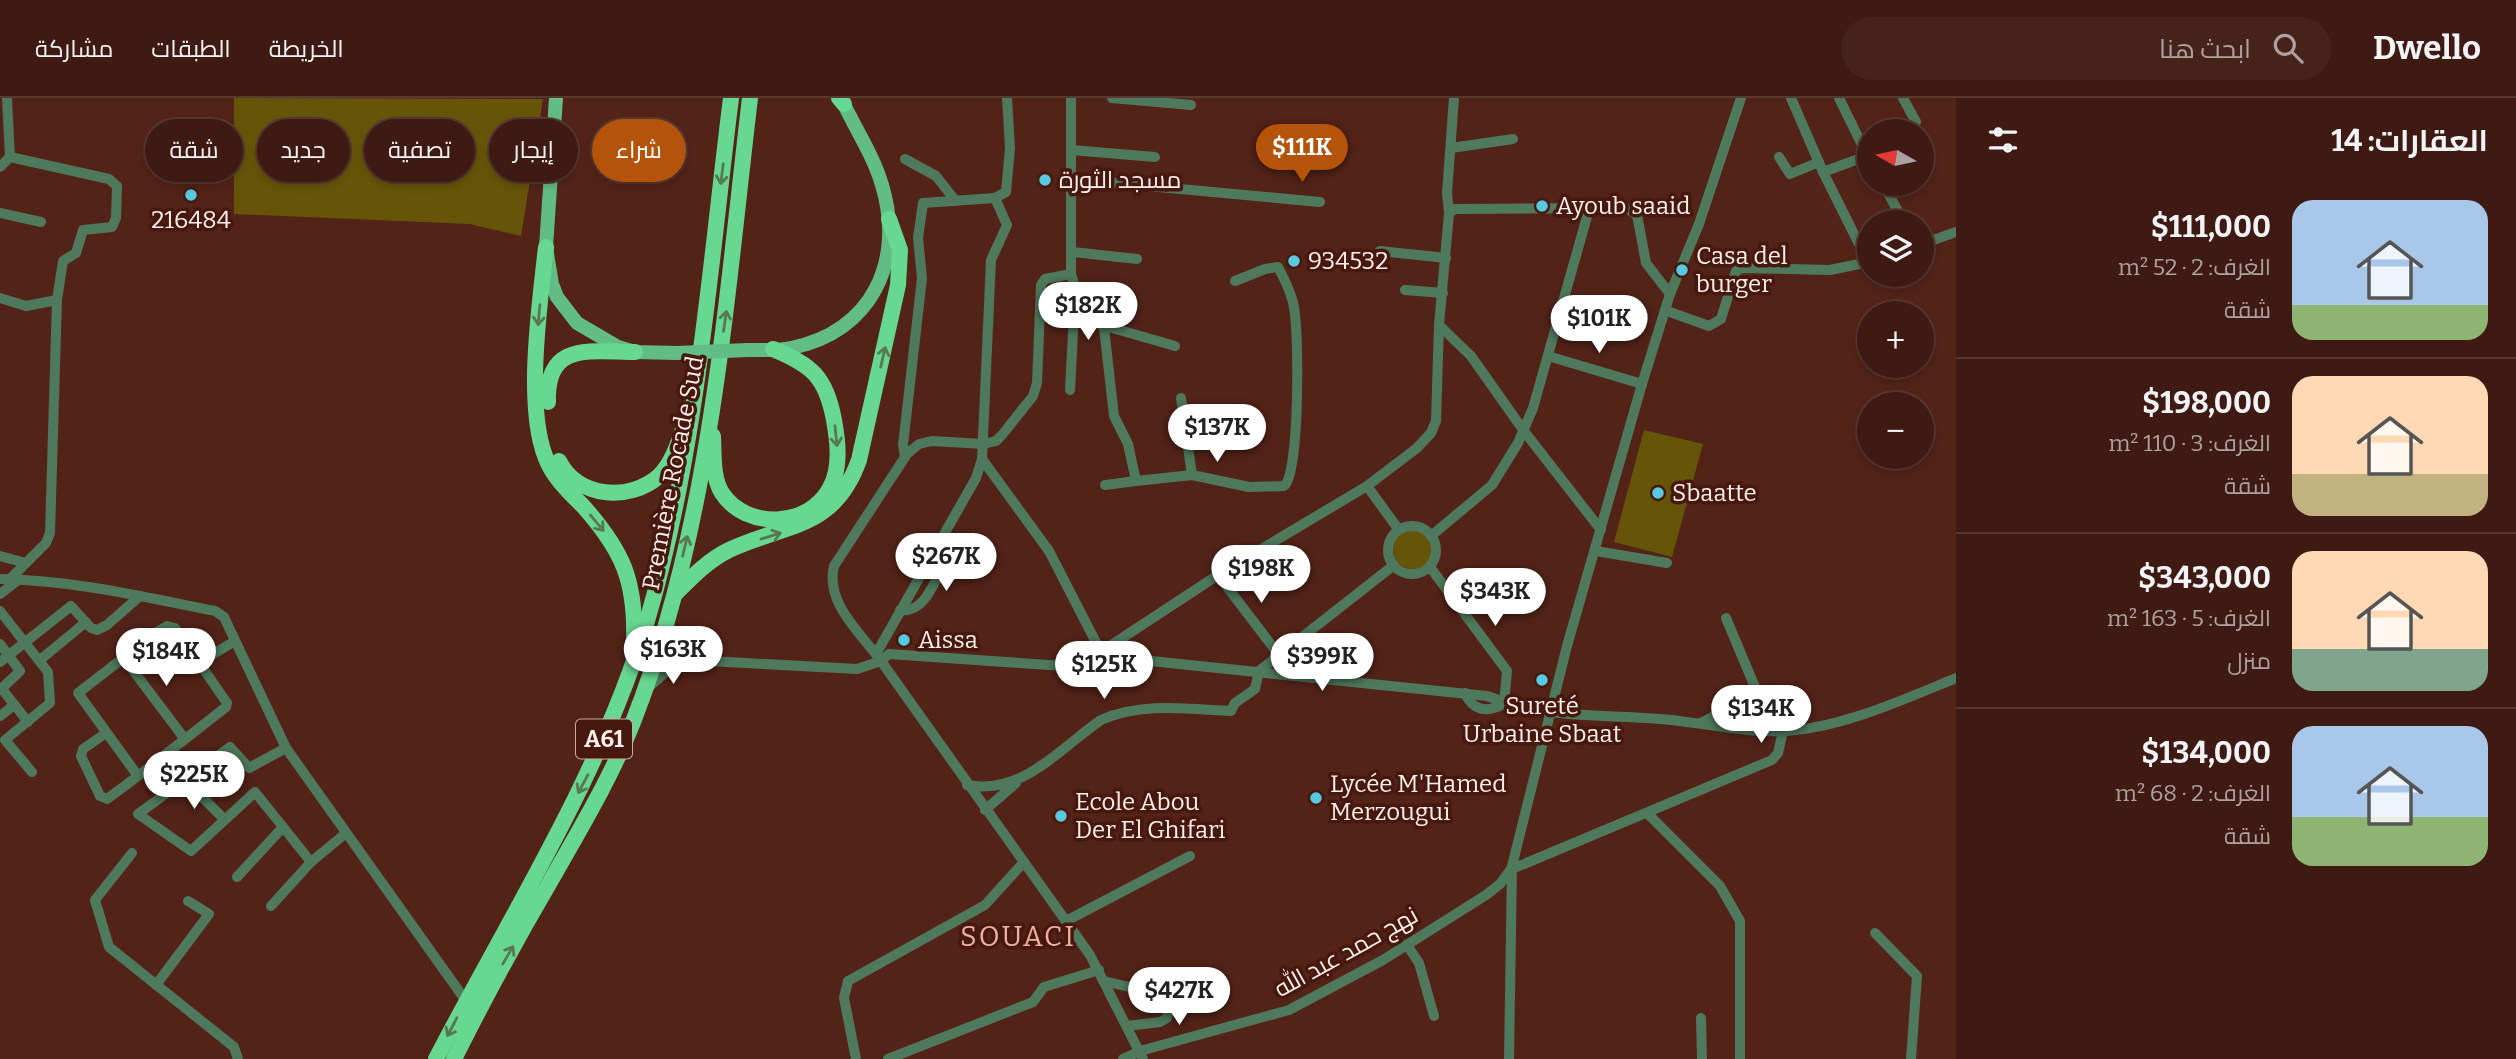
<!DOCTYPE html>
<html lang="ar">
<head>
<meta charset="utf-8">
<style>
	:root { --surface:#3e1a12; --page:#45231b; --text:#f1f3f6; --muted:#ada19f; --line:#573832; --accent:#b45309 }
	body { margin:0; font-family:Bitter,Cairo,serif; background:var(--page); color:var(--text); direction:rtl; height:100vh; display:flex; flex-direction:column; font-size:26px; white-space:nowrap }
	* { box-sizing:border-box; margin:0 }
	p { font-size:23px; color:var(--muted) }
	.icon { flex:none; width:38px; height:38px; fill:none; stroke:currentColor; stroke-width:2; stroke-linecap:round; stroke-linejoin:round }
	.map { position:relative; flex:1; overflow:hidden; direction:ltr }
	.details { display:flex; flex-direction:column; background:var(--surface); width:560px }
	.details>* { flex:none }
	.banner { position:absolute; left:21px; top:21px; width:665px; height:63px; direction:rtl; display:flex; gap:14px }
	.needle { width:46px; rotate:279deg }
	.controls { position:absolute; left:1857px; top:21px; display:grid; gap:14px }
	.controls a { display:grid; place-items:center; width:77px; height:77px; border-radius:50%; background:var(--surface); box-shadow:0 4px 10px #0003,0 0 0 2px var(--line); font-size:35px }
	.price { position:absolute; translate:-50% -60px; padding:0 16px; border-radius:24px; background:#fff; color:#222; font-size:23px; line-height:46px; filter:drop-shadow(0 2px 4px #0008) }
	.price::after { content:''; position:absolute; left:50%; top:42px; width:21px; height:16px; margin-left:-10px; background:inherit; clip-path:polygon(0 0,100% 0,50% 100%) }
	.price.selected { background:var(--accent); color:#fff }
	ul { padding:0; list-style:none }
	li { display:flex; align-items:center; gap:21px; height:175px; padding:0 28px }
	li+li { border-top:2px solid var(--line) }
	li span { display:grid; place-items:center; flex:none; width:196px; height:140px; border-radius:21px; color:#555 }
	li>.icon { margin-inline-start:auto }
	span .icon { width:84px; height:84px; fill:#fffc; stroke-width:1 }
	li b { font-size:30px }
	h2 { display:flex; justify-content:space-between; align-items:center; height:84px; padding:0 28px; font-size:30px }
	.tag { padding:0 24px; border-radius:32px; background:var(--surface); box-shadow:0 4px 10px #0003,0 0 0 2px var(--line); font-size:24px; line-height:63px }
	.tag.selected { background:var(--accent); color:#fff }
	header { display:flex; align-items:center; gap:42px; box-sizing:border-box; height:98px; padding:0 35px; background:var(--surface); border-bottom:2px solid var(--line) }
	header strong { font-size:33px }
	nav { display:flex; gap:38px; margin-inline-start:auto; font-size:24px }
	.search { width:490px; height:63px; background:var(--page); display:flex; align-items:center; gap:18px; box-sizing:border-box; padding:0 24px; border-radius:38px; color:var(--muted); font-size:26px }
	main { display:flex; flex:1; min-height:0 }
	.map>svg:first-child { display:block }
</style>
</head>
<body>
<header>
<strong>Dwello</strong>
<div class="search"><svg class="icon" aria-label="search" viewBox="0 0 24 24"><circle cx="10" cy="10" r="6"/><path d="M15 15l6 6"/></svg>ابحث هنا</div>
<nav><a>الخريطة</a><a>الطبقات</a><a>مشاركة</a></nav>
</header>
<main>
<section class="details">
<h2>العقارات: 14<svg class="icon" aria-label="filters" viewBox="0 0 24 24"><path d="M4 7h16M4 17h16"/><circle cx="9" cy="7" r="2"/><circle cx="15" cy="17" r="2"/></svg></h2>
<ul>
<li><span style="background:linear-gradient(#a9c7e8 75%,#8fb573 0)"><svg class="icon" aria-label="home" viewBox="0 0 24 24"><path d="M3 11l9-7 9 7M6 9v11h12V9"/></svg></span><div><b>$111,000</b><p>الغرف: 2 · 52 m²</p><p>شقة</p></div></li>
<li><span style="background:linear-gradient(#ffd9b3 70%,#c2b280 0)"><svg class="icon" aria-label="home" viewBox="0 0 24 24"><path d="M3 11l9-7 9 7M6 9v11h12V9"/></svg></span><div><b>$198,000</b><p>الغرف: 3 · 110 m²</p><p>شقة</p></div></li>
<li><span style="background:linear-gradient(#ffd9b3 70%,#7fa58c 0)"><svg class="icon" aria-label="home" viewBox="0 0 24 24"><path d="M3 11l9-7 9 7M6 9v11h12V9"/></svg></span><div><b>$343,000</b><p>الغرف: 5 · 163 m²</p><p>منزل</p></div></li>
<li><span style="background:linear-gradient(#a9c7e8 65%,#8fb573 0)"><svg class="icon" aria-label="home" viewBox="0 0 24 24"><path d="M3 11l9-7 9 7M6 9v11h12V9"/></svg></span><div><b>$134,000</b><p>الغرف: 2 · 68 m²</p><p>شقة</p></div></li>
</ul>
</section>
<div class="map">
<svg width="1956" height="961" viewBox="0 0 1956 961">
	<rect width="100%" height="100%" fill="#532318"/>
	<g fill="#665508">
		<path d="M234,0l309,1 -22,137 -51,-12 -236,-10z"/>
		<path d="M1644,332l59,14 -31,113 -58,-15z"/>
		<circle cx="1413" cy="451" r="20"/>
	</g>
	<g fill="none" stroke-linecap="round" stroke-linejoin="round">
		<g stroke="#4e795c" stroke-width="10">
			<path d="M7,0l3,59 99,22 8,7 -1,32 -4,9 -29,3 -7,23 -13,8 -6,39 -7,233 -4,10 -36,36"/>
			<path d="M1071,0v176l-26,5 -4,6 -4,98 -4,13 -31,39 -6,6 -13,3 -51,-3 -13,3 -12,10 -73,112c-9,37 26,66 47,95l8,-7 189,13 140,-92 149,-89 50,-38 14,-15 5,-12 3,-96 10,-112 6,-4 171,-1 11,7 9,48 24,31"/>
			<path d="M1112,0l79,7"/>
			<path d="M1791,0l32,74 44,-16"/>
			<path d="M1839,0l30,61"/>
			<path d="M1903,0l13,24 -8,9"/>
			<path d="M1451,50l62,-9"/>
			<path d="M1071,52l84,7"/>
			<path d="M1779,59l11,17 29,-12"/>
			<path d="M905,61l31,17 19,24"/>
			<path d="M0,69l10,-10"/>
			<path d="M1823,74l45,90"/>
			<path d="M1072,81l248,23"/>
			<path d="M1883,86l21,38"/>
			<path d="M995,100l11,-6 4,-44 -3,-50"/>
			<path d="M0,115l41,9"/>
			<path d="M1449,115l-2,-20 7,-95"/>
			<path d="M1922,146l34,-12"/>
			<path d="M1380,153l66,7"/>
			<path d="M1073,154l64,7"/>
			<path d="M1071,176l9,30 24,24 10,88 14,28 8,37 56,-6 57,12 35,-1c16,-11 15,-155 10,-178 -2,-14 -9,-28 -16,-41l-13,2 -30,12"/>
			<path d="M1405,192l38,3"/>
			<path d="M0,200l26,8 31,-6"/>
			<path d="M1667,213l42,15 12,-7 15,-48 6,-3 88,2 39,-8"/>
			<path d="M1102,227l73,21"/>
			<path d="M1439,227l32,31 53,75 77,99"/>
			<path d="M1548,258l94,28"/>
			<path d="M1070,292l5,-95"/>
			<path d="M1181,300l11,77"/>
			<path d="M982,361l67,92 54,105"/>
			<path d="M1105,387l31,-4"/>
			<path d="M1367,388l32,44"/>
			<circle cx="1412" cy="452" r="24"/>
			<path d="M1431,438l61,-51 26,-42 15,-35 57,-202"/>
			<path d="M1596,453l71,12"/>
			<path d="M0,458l26,7"/>
			<path d="M1430,469l77,104 -3,33c-18,9 -31,7 -39,-11"/>
			<path d="M1218,477l61,80"/>
			<path d="M0,481c72,1 144,18 215,32l9,6 62,131 180,253"/>
			<path d="M0,496l18,-14"/>
			<path d="M900,512c25,4 34,-29 45,-47l-11,-15"/>
			<path d="M0,513l48,61 2,31 -45,37 27,32"/>
			<path d="M1726,520l47,112"/>
			<path d="M666,528l11,22 13,12"/>
			<path d="M0,546l20,27 -20,19"/>
			<path d="M876,556l100,-176 6,-19 9,-199 16,-35 -12,-27 -72,5 -5,35 4,40 -19,167 2,12"/>
			<path d="M1093,557l394,41c59,23 111,18 173,23 40,3 83,14 123,12 56,-2 122,-32 173,-53"/>
			<path d="M123,559l61,81"/>
			<path d="M40,562l46,-38"/>
			<path d="M0,564l71,-56 20,22 6,2 10,-5 33,-29"/>
			<path d="M200,564l35,-21"/>
			<path d="M649,589l19,-17 22,-10 167,9 24,-8 209,294 53,104"/>
			<path d="M2,591l26,33"/>
			<path d="M0,618l14,-11"/>
			<path d="M1701,625l38,-20h22"/>
			<path d="M106,635l-23,16 -2,7 19,40 7,3 31,-23 88,-69 1,-4 -52,-75 -8,-2 -10,6 -79,61 60,83"/>
			<path d="M185,682l40,40"/>
			<path d="M967,687c55,11 93,-37 134,-65 41,-18 86,-11 130,-9l4,-8 20,-14 4,-18 135,-106"/>
			<path d="M985,712l31,-27"/>
			<path d="M1647,715l73,73 20,35v138"/>
			<path d="M283,729l-28,-35 -64,59 -53,-37 92,-67 19,21 37,-20"/>
			<path d="M132,755l-37,47 14,47 125,100 4,12"/>
			<path d="M1512,771l260,-109 6,-7 5,-22"/>
			<path d="M237,779l46,-50 28,35 35,-29"/>
			<path d="M271,808l40,-44"/>
			<path d="M1066,823l124,-65"/>
			<path d="M1875,835l42,43 -6,83"/>
			<path d="M1407,847l12,18 15,53"/>
			<path d="M1104,883l46,11"/>
			<path d="M156,887l53,-71 -21,-13"/>
			<path d="M1701,920l1,41"/>
			<path d="M1127,928l33,-4 7,-4 2,-12 -7,-27"/>
			<path d="M856,961l-12,-61 4,-17 137,-76 38,-42"/>
			<path d="M888,961l145,-57 11,-15 55,-17"/>
			<path d="M1123,961l17,-8 149,-41 94,-50 103,-65 14,-11 11,-15"/>
			<path d="M1509,961l3,-193 55,-220 75,-262 28,-90 29,-70 42,-126"/>
		</g>
		<g stroke="#61bd83" stroke-width="14">
			<path d="M556,0l-10,149 6,37 5,13 20,26 41,24 17,5 42,1"/>
			<path d="M748,252c14,0 29,1 43,-2 81,-16 114,-87 91,-163 -9,-31 -28,-58 -41,-87"/>
		</g>
		<g stroke="#67d891" stroke-width="16">
			<path d="M839,0l5,6"/>
			<path d="M546,149c-6,56 -23,168 3,218 8,16 22,29 34,41 40,45 53,75 51,136"/>
			<path d="M548,304c-2,-61 42,-50 87,-50"/>
			<path d="M713,338c1,18 -1,41 9,57 24,37 87,35 108,-5 11,-20 8,-46 4,-68 -8,-43 -22,-55 -61,-71"/>
			<path d="M559,363c18,37 71,41 100,15 12,-12 18,-29 23,-44"/>
			<path d="M675,496c17,-17 32,-33 54,-44 58,-27 105,-20 130,-90l39,-175 2,-35 -11,-31"/>
			<path d="M436,961c74,-143 164,-282 211,-438 50,-170 62,-348 84,-523"/>
			<path d="M454,961c30,-60 62,-119 96,-177 30,-53 61,-104 83,-160 78,-198 92,-415 117,-624"/>
		</g>
		<path stroke="#61bd83" stroke-width="14" d="M677,255l71,-3"/>
	</g>
	<defs><path id="oneway-shaft" d="M-6 0H5M1.5-3L5.5 0L1.5 3" fill="none" stroke-width="1.6" stroke-linecap="round" stroke-linejoin="round" transform="scale(1.75)"/></defs>
	<g stroke="#577850">
		<use href="#oneway-shaft" transform="translate(722 76) rotate(97)"/>
		<use href="#oneway-shaft" transform="translate(539 217) rotate(95)"/>
		<use href="#oneway-shaft" transform="translate(725 223) rotate(-82)"/>
		<use href="#oneway-shaft" transform="translate(883 259) rotate(-77)"/>
		<use href="#oneway-shaft" transform="translate(836 338) rotate(84)"/>
		<use href="#oneway-shaft" transform="translate(597 425) rotate(50)"/>
		<use href="#oneway-shaft" transform="translate(771 438) rotate(-17)"/>
		<use href="#oneway-shaft" transform="translate(685 448) rotate(-77)"/>
		<use href="#oneway-shaft" transform="translate(583 686) rotate(118)"/>
		<use href="#oneway-shaft" transform="translate(508 857) rotate(-60)"/>
		<use href="#oneway-shaft" transform="translate(452 929) rotate(118)"/>
	</g>
	<g fill="#57c9e1" stroke="#47180e" stroke-width="2.5">
		<circle cx="1045" cy="82" r="7"/>
		<circle cx="191" cy="97" r="7"/>
		<circle cx="1542" cy="108" r="7"/>
		<circle cx="1294" cy="163" r="7"/>
		<circle cx="1682" cy="172" r="7"/>
		<circle cx="1658" cy="395" r="7"/>
		<circle cx="904" cy="542" r="7"/>
		<circle cx="1542" cy="582" r="7"/>
		<circle cx="1316" cy="700" r="7"/>
		<circle cx="1061" cy="718" r="7"/>
	</g>
	<g text-anchor="middle" dominant-baseline="central" stroke-width="7" stroke-linejoin="round" paint-order="stroke">
		<rect fill="#47180e" stroke="#c5aea9" stroke-width="2" x="576" y="621.5" width="56" height="39" rx="5"/>
		<g font-size="23" font-weight="bold" fill="#fbeeeb">
			<text x="604" y="641">A61</text>
		</g>
		<g font-size="24" fill="#fbeeeb" stroke="#47180e" text-anchor="start">
			<text x="1059" y="82">مسجد الثورة</text>
			<text x="1556" y="108">Ayoub saaid</text>
			<text x="191" y="122" text-anchor="middle">216484</text>
			<text x="1696" y="158">Casa del<tspan x="1696" dy="28">burger</tspan></text>
			<text x="1308" y="163">934532</text>
			<text x="1672" y="395">Sbaatte</text>
			<text x="918" y="542">Aissa</text>
			<text x="1542" y="608" text-anchor="middle">Sureté<tspan x="1542" dy="28">Urbaine Sbaat</tspan></text>
			<text x="1330" y="686">Lycée M'Hamed<tspan x="1330" dy="28">Merzougui</tspan></text>
			<text x="1075" y="704">Ecole Abou<tspan x="1075" dy="28">Der El Ghifari</tspan></text>
		</g>
		<g font-size="24" fill="#fbeeeb" stroke="#47180e">
			<text transform="translate(673 375) rotate(-79)">Première Rocade Sud</text>
			<text transform="translate(1346 854) rotate(-29)">نهج حمد عبد الله</text>
		</g>
		<g font-size="28" letter-spacing="2" fill="#ecafa0" stroke="#47180e">
			<text x="1018" y="838">SOUACI</text>
		</g>
	</g>
</svg>
<div class="controls">
<a><svg class="needle" viewBox="-14 -14 28 28"><path d="M0-13l5 13h-10z" fill="#e53935"/><path d="M0 13l5-13h-10z" fill="#ada19f"/></svg></a>
<a><svg class="icon" aria-label="layers" viewBox="0 0 24 24"><path d="M12 4l9 5-9 5-9-5zM3 14l9 5 9-5"/></svg></a>
<a>+</a>
<a>−</a>
</div>
<b class="price selected" style="left:1302px;top:86px">$111K</b>
<b class="price" style="left:1088px;top:244px">$182K</b>
<b class="price" style="left:1599px;top:257px">$101K</b>
<b class="price" style="left:1217px;top:366px">$137K</b>
<b class="price" style="left:946px;top:495px">$267K</b>
<b class="price" style="left:1261px;top:507px">$198K</b>
<b class="price" style="left:1495px;top:530px">$343K</b>
<b class="price" style="left:673px;top:588px">$163K</b>
<b class="price" style="left:166px;top:590px">$184K</b>
<b class="price" style="left:1322px;top:595px">$399K</b>
<b class="price" style="left:1104px;top:603px">$125K</b>
<b class="price" style="left:1761px;top:647px">$134K</b>
<b class="price" style="left:194px;top:713px">$225K</b>
<b class="price" style="left:1179px;top:929px">$427K</b>
<div class="banner">
<a class="tag selected">شراء</a>
<a class="tag">إيجار</a>
<a class="tag">تصفية</a>
<a class="tag">جديد</a>
<a class="tag">شقة</a>
</div>
</div>
</main>
</body>
</html>
